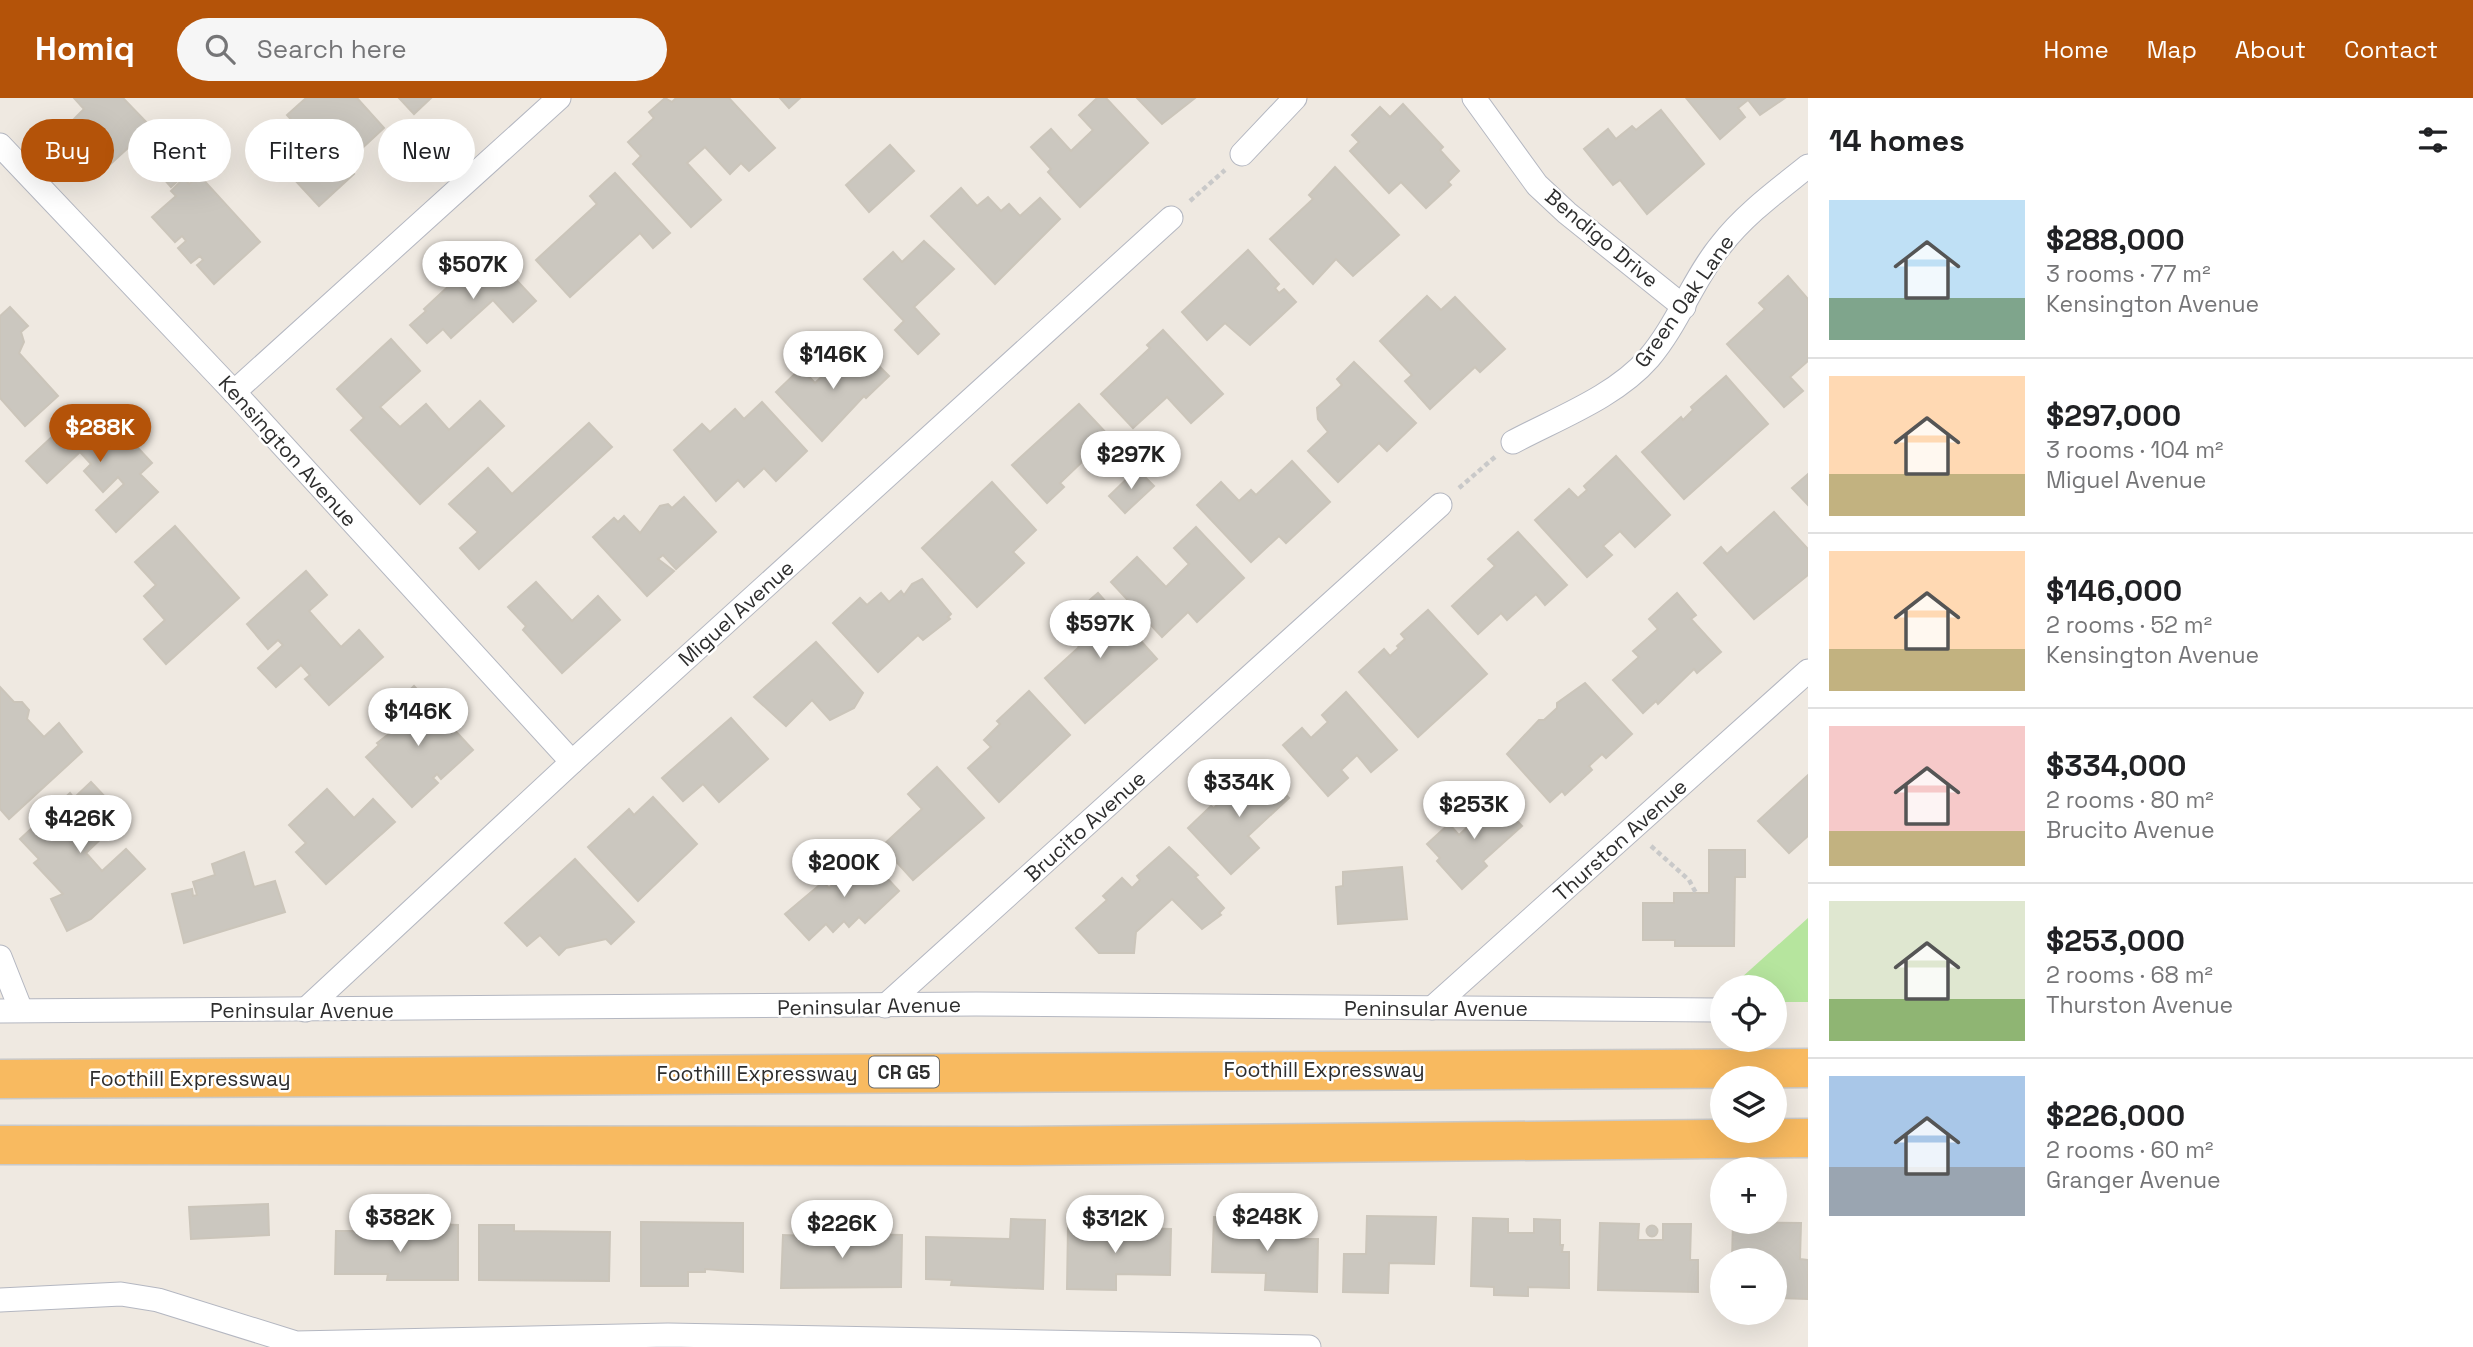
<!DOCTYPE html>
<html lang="en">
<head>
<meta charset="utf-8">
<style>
	:root { --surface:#fff; --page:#f6f6f6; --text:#202124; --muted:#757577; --line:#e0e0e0; --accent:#b45309 }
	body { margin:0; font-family:"Space Grotesk",sans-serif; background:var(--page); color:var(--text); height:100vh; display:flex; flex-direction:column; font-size:26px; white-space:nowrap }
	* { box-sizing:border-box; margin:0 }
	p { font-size:23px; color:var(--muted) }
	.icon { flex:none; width:38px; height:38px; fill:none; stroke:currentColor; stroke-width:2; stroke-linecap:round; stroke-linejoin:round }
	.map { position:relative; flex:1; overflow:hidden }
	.details { display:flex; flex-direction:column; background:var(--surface); width:665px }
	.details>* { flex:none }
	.guide { position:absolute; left:21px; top:21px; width:665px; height:63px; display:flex; gap:14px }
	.tools { position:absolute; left:1710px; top:877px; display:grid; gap:14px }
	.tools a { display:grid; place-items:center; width:77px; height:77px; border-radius:50%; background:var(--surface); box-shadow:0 7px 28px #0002; font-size:35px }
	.price { position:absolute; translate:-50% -60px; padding:0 16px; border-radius:24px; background:#fff; color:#222; font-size:23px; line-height:46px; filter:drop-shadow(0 2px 4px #0008) }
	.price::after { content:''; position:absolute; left:50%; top:42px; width:21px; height:16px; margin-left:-10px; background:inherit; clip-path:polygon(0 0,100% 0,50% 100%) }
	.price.current { background:var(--accent); color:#fff }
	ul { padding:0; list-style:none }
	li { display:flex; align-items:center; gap:21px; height:175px; padding:0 21px }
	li+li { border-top:2px solid var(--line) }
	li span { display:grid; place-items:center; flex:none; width:196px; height:140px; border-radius:0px; color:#555 }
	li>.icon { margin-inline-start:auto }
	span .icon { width:84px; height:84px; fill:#fffc; stroke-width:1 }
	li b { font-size:30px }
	h2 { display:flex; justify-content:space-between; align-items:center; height:84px; padding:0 21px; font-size:30px }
	.tag { padding:0 24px; border-radius:32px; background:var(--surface); box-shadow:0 7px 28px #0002; font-size:24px; line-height:63px }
	.tag.current { background:var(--accent); color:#fff }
	header { display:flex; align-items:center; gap:42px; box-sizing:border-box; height:98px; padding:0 35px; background:var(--accent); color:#fff }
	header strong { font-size:33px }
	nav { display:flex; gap:38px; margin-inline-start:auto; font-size:24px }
	.search { width:490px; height:63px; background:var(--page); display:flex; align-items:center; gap:18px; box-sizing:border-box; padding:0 24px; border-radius:38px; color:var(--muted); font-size:26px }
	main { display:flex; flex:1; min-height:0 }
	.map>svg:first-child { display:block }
</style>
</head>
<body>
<header>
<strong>Homiq</strong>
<div class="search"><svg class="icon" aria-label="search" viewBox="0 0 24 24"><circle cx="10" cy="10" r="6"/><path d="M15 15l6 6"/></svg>Search here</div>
<nav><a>Home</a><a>Map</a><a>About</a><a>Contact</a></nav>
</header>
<main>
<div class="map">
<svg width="1808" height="1249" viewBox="0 0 1808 1249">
	<rect width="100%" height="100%" fill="#efe9e1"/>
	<path fill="#b6e59e" d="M1808,820v84h-33l-1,-15h-43z"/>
	<g fill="#cbc7bf" stroke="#cbc5ba" stroke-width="2">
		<path d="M74,0h49l28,29 -45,41 -25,-26 8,-8 -15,-15 10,-10z"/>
		<path d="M306,0h51l27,30 -39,36 9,10 -35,32 -38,-41 16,-15 -4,-4 12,-11 -18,-20z"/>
		<path d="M399,0h32l-17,16z"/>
		<path d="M665,0l7,4 4,-4h53l46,50 -26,23 -8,-8 -11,11 -25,-27 -18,16 34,37 -30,27 -58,-63 8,-8 -13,-14 26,-24 -5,-6z"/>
		<path d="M780,0h20l-11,10z"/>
		<path d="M1097,0h9l42,45 -68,64 -32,-35 3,-3 -20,-22 20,-18 20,22 22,-21 -14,-15z"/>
		<path d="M1137,0h58l-33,26z"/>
		<path d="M1785,0l-25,17 -12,-15 -10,8 7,9 -25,22 -33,-40z"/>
		<path d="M1403,6l40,43 -3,3 19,21 -11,11 3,3 -25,23 -25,-26 -12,11 -39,-42 9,-9 -7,-7 28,-28 10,10z"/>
		<path d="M1661,12l43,54 -57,50 -27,-34 -7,5 -29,-36 24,-20 8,10 16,-13 4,4z"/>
		<path d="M177,24l29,33 -35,32 -29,-33z"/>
		<path d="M890,47l24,26 -45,41 -23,-27z"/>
		<path d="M1335,69l64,68 -46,41 -17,-17 -23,25 -43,-45 43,-40 -4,-4z"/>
		<path d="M615,75l55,60 -17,15 -13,-15 -70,64 -34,-37 61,-56 -7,-8z"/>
		<path d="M199,77l61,67 -46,42 -17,-19 6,-5 -3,-4 -9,7 -13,-15 8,-7 -4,-5 -7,6 -23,-25 24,-21 -5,-5 13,-13 5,6z"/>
		<path d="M961,90l16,18 11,-9 13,14 8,-7 11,12 20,-18 20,21 -65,65 -64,-68z"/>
		<path d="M924,143l30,28 -40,38 25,27 -21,20 -23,-24 9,-9 -40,-42 29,-27 9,10z"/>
		<path d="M1248,152l31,34 -4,4 4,5 5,-4 12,13 -46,43 -25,-22 -18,17 -25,-28z"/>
		<path d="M497,161l39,42 -23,21 -20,-22 -42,38 -8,-9 -16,14 -17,-18 16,-14 -2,-2 44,-41 10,10z"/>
		<path d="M1788,178l20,23v62l-18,16 13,14 -19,16 -57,-63 38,-35 -6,-6z"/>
		<path d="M1427,198l14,14 14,-13 50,52 -25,23 -5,-5 -45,42 -25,-28 7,-6 -32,-34z"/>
		<path d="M10,209l18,19 -7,6 3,10 -5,11 39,43 -33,30 -25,-28v-82z"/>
		<path d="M1163,232l60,64 -32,29 -24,-26 -34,31 -32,-34 49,-46 -3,-3z"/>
		<path d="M391,241l29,32 -40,36 20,20 26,-23 23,26 31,-29 24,25 -84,78 -69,-74 13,-12 -27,-29z"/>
		<path d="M857,246l32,32 -23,22 -2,-2 -42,45 -46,-49 25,-24 14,15z"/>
		<path d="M1354,264l62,61 -29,28 -8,-8 -41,39 -30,-31 20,-19 -10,-13 -1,-11 25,-23 -5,-6z"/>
		<path d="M1726,278l42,48 -84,75 -42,-47 39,-35 2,3 10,-10 -2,-3z"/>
		<path d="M762,304l45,49 -31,30 -12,-13 -20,19 -6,-7 -22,21 -42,-51 28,-26 8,8 25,-23 9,10z"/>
		<path d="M1079,306l30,32 -49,47 4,4 -17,16 -35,-38z"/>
		<path d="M84,309l20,22 9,-8 39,42 -12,11 18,18 -42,40 -20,-22 28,-26 -6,-7 -15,15 -19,-21 7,-7 -11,-12 -33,31 -21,-22z"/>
		<path d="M589,325l23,24 -133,122 -19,-21 18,-16 -29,-28 39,-36 24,26z"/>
		<path d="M1616,358l54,59 -35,32 -15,-16 -17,15 9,9 -25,22 -52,-57 34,-31 9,9 9,-8 -3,-4z"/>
		<path d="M1292,363l38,41 -44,41 -7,-7 -28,26 -54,-57 24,-23 18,19 12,-11 5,5z"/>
		<path d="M1137,371l17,17 -29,27 -16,-17z"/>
		<path d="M1808,376v31l-16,-17z"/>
		<path d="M992,384l44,48 -23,22 11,11 -47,44 -55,-59z"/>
		<path d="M684,399l32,35 -40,37 -13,-14 -5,4 16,12 -27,25 -54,-59 21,-19 4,4 6,-6 16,17 20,-27 8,-2 4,4z"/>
		<path d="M1774,414l34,37v26l-54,44 -50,-56 17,-16 6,7z"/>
		<path d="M175,428l64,72 -73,66 -22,-25 21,-19 -21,-24 12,-11 -21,-23z"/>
		<path d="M1196,429l48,51 -47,44 -9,-10 -26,25 -51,-55 26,-25 29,30 23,-23 -15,-16z"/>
		<path d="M1518,434l49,53 -22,20 -9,-11 -29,26 -6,-7 -23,21 -26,-28 43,-40 -7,-7z"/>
		<path d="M306,473l21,24 -18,16 32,36 18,-17 24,27 -54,48 -24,-26 5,-4 -9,-10 -25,22 -18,-19 25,-23 -5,-5 -10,9 -21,-25z"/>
		<path d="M922,481l29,35 -3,3 2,2 -27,21 -5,-5 -40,37 -45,-49 27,-25 7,7 14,-12 8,9 12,-11 3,4 8,-11z"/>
		<path d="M536,484l36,39 26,-25 22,24 -58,53 -39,-43 3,-4 -18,-19z"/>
		<path d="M1098,495l59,66 -72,64 -40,-45 33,-30 5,-15 -14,-15z"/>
		<path d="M1677,495l19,22 -5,4 30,33 -24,21 -3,-4 -36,35 -2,-3 -13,12 -30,-33 26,-23 -6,-6 25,-22 -9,-10z"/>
		<path d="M1428,512l59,64 -69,63 -59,-65 25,-23 6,7 9,-8 -2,-2 8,-7 -4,-5z"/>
		<path d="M816,544l47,51 -9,15 -24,12 -18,-20 -26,26 -32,-29z"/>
		<path d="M1585,585l47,51 -26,24 -4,-4 -13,12 3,4 -27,25 -3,-4 -12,11 -43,-48 32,-34h5l13,-12v-5z"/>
		<path d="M414,588l59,64 -32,29 -4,-5 -4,4 5,5 -26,24 -46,-50 13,-12 -2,-2 26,-20 -13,-14z"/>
		<path d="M0,589l14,15h8l7,8 -2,9 17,18 15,-14 23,29 -73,67 -9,-10z"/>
		<path d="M1029,593l41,44 -71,67 -31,-34 23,-21 -7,-7 16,-16 -3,-3z"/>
		<path d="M1346,594l51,58 -26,22 -14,-17 -16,15 7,8 -20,18 -45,-51 19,-17 9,10 17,-16 -6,-7z"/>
		<path d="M731,620l37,41 -49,43 -16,-18 -20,17 -21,-23z"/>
		<path d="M1257,667l32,33 -41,38 11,12 -28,26 -43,-46 23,-22 3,2z"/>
		<path d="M937,669l47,51 -71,62 -31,-34 40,-37 -14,-15z"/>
		<path d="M1808,677v61l-19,17 -31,-32z"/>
		<path d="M91,684l33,35 -38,36 16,18 24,-22 19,20 -54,50 -24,12 -16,-32 12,-5 -29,-31 5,-4 -19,-20 50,-46 4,5z"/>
		<path d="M327,691l27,29 19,-19 22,23 -69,62 -30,-32 10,-9 -17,-18z"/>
		<path d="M1490,695l32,33 -39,35 4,5 -25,23 -25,-28 3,-3 -13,-14 22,-20 10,11 17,-16 -7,-8z"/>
		<path d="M653,699l44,47 -59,57 -50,-54 41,-38 5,6z"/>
		<path d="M1169,749l29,28 -3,2 29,31 -5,5 2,2 -19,14 -30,-30 -36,33 -2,21h-35l-23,-25 31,-28 -4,-4 19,-18 10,10 8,-8 -3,-4z"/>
		<path d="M1709,752h36v27h-10l-1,69h-59v-6h-32v-37h31v-10h35z"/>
		<path d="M862,753l37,40 -34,32 -6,-6 -10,10 -5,-6 -11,11 -7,-8 -17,16 -24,-26 38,-32 6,6 14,-13 -3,-3z"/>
		<path d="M244,754l10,35 21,-6 10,31 -101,31 -12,-49 20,-5 1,7 4,-1 -4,-13 22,-7 -3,-11z"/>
		<path d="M575,761l59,63 -23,22 -5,-5 -40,9 -7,7 -19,-20 -13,11 -22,-23z"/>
		<path d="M1402,769l5,52 -69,5 -2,-37 7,-1v-14z"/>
		<path d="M268,1106l1,31 -78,4 -2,-32z"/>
		<path d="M1367,1118l69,1 -2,47 -45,-1 -1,30 -45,-1 1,-38h22z"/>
		<path d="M1214,1119l86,5v17h18l-1,53 -52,-2 1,-17 -54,-1z"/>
		<path d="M838,1120l22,1 -1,15 43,1 -1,52 -120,1 2,-53 54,2z"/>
		<path d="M1473,1120l35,1v14h26v-14l26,1v25h3l-1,7h7v36l-41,-1v9l-34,-1v-8l-23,-1z"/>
		<path d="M1011,1121l34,1 -2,69 -92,-4 1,-5 -26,-1v-42l84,2z"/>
		<path d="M641,1124l102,1v49l-38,-3v3h-17v14h-47z"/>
		<path d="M1733,1124l68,1 -1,36 8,1v39l-34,-1v-38h-42z"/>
		<path d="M1600,1125l39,1 -1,16h25v-16h28l-1,36h8v32l-100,-2z"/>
		<path d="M432,1126l26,1v55h-71l1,-6h-53l1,-43h96z"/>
		<path d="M479,1127h35v6l96,1 -1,49 -130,-1z"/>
		<circle cx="1652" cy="1133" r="5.5"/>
		<path d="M1068,1128l103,3 -1,46 -54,-1v16l-49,-1z"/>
	</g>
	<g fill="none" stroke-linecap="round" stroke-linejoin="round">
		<g stroke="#b4b7c1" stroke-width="25">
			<g id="minor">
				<path d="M1474,0l63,87 30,28 117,94"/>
				<path d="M0,47l234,247 338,370"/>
				<path d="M1242,56l53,-56"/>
				<path d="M234,294l325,-294"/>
				<path d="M1513,344c45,-24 102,-45 136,-84 29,-34 44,-79 72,-113 24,-31 56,-54 87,-79"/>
				<path d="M0,859l21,53"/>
				<path d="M885,908l555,-501"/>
				<path d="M1432,910l376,-337"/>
				<path d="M305,912l267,-248 599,-544"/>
				<path d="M0,913l976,-7 740,6"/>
				<path d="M0,1202l121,-6 37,6 138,43 372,-8 641,12"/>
			</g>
		</g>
		<g stroke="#c9c9c9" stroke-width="41">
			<g id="trunk">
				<path d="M0,981l1808,-11"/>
				<path d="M0,1047l1018,1 790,-8"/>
			</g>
		</g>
		<g stroke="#c9c9c9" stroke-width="4.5" stroke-dasharray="5 3.5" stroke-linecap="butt">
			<path d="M1190,103l35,-31"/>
			<path d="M1459,390l36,-31"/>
			<path d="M1651,748l38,34 7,13"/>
		</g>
		<use href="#minor" stroke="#fff" stroke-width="23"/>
		<use href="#trunk" stroke="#f8ba60" stroke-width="38"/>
	</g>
	<g text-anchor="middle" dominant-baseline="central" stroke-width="5" stroke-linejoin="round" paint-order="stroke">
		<rect fill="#fff" stroke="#6d6d6d" stroke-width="2" x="869" y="958.5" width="70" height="31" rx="5"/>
		<g font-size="19" font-weight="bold" fill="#2e2e2e">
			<text x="904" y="974">CR G5</text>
		</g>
		<g font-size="21" fill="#2e2e2e" stroke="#fff">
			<text transform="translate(1602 140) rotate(40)">Bendigo Drive</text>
			<text transform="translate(1684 203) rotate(-55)">Green Oak Lane</text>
			<text transform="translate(288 353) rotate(48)">Kensington Avenue</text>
			<text transform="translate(736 515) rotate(-42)">Miguel Avenue</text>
			<text transform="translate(1085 728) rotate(-42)">Brucito Avenue</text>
			<text transform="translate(1620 742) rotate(-42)">Thurston Avenue</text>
			<text transform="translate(869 908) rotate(-1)">Peninsular Avenue</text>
			<text x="1436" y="910">Peninsular Avenue</text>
			<text x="302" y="912">Peninsular Avenue</text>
			<text x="1324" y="971">Foothill Expressway</text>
			<text x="757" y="975">Foothill Expressway</text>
			<text x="190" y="980">Foothill Expressway</text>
		</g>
	</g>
</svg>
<div class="tools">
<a><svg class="icon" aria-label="locate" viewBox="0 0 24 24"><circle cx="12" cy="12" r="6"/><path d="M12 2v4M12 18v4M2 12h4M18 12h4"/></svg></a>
<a><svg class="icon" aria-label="layers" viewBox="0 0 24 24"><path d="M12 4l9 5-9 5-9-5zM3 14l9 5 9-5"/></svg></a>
<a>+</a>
<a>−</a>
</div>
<b class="price" style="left:473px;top:203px">$507K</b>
<b class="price" style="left:833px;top:293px">$146K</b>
<b class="price current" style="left:100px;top:366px">$288K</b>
<b class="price" style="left:1131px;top:393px">$297K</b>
<b class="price" style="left:1100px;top:562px">$597K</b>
<b class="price" style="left:418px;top:650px">$146K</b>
<b class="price" style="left:1239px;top:721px">$334K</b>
<b class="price" style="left:1474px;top:743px">$253K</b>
<b class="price" style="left:80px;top:757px">$426K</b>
<b class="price" style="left:844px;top:801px">$200K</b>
<b class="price" style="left:1267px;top:1155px">$248K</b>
<b class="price" style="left:400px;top:1156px">$382K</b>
<b class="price" style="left:1115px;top:1157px">$312K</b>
<b class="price" style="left:842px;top:1162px">$226K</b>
<div class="guide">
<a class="tag current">Buy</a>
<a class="tag">Rent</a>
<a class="tag">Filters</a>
<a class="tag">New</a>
</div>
</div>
<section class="details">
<h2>14 homes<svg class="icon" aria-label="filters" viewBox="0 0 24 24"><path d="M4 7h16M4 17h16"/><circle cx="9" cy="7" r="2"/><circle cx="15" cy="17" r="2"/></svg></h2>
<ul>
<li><span style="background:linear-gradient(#bfe0f5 70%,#7fa58c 0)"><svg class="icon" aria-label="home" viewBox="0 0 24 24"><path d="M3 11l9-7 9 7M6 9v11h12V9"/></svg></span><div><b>$288,000</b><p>3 rooms · 77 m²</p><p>Kensington Avenue</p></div></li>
<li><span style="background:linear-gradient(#ffd9b3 70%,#c2b280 0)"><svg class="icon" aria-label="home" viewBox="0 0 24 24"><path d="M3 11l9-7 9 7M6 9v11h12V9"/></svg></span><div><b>$297,000</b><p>3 rooms · 104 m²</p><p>Miguel Avenue</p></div></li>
<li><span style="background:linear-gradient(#ffd9b3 70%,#c2b280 0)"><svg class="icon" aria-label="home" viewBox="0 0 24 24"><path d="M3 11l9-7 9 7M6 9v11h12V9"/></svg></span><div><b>$146,000</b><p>2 rooms · 52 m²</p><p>Kensington Avenue</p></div></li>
<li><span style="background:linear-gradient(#f6c9c9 75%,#c2b280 0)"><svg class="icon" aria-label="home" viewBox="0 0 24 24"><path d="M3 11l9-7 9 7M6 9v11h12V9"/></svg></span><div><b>$334,000</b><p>2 rooms · 80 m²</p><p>Brucito Avenue</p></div></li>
<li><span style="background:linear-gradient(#dfe7d0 70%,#8fb573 0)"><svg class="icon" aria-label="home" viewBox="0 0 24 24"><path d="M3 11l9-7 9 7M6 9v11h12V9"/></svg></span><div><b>$253,000</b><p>2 rooms · 68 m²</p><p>Thurston Avenue</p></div></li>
<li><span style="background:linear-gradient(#a9c7e8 65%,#9aa5b1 0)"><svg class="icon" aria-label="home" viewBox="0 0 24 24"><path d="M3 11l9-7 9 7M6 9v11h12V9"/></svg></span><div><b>$226,000</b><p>2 rooms · 60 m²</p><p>Granger Avenue</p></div></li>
</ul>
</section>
</main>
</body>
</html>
